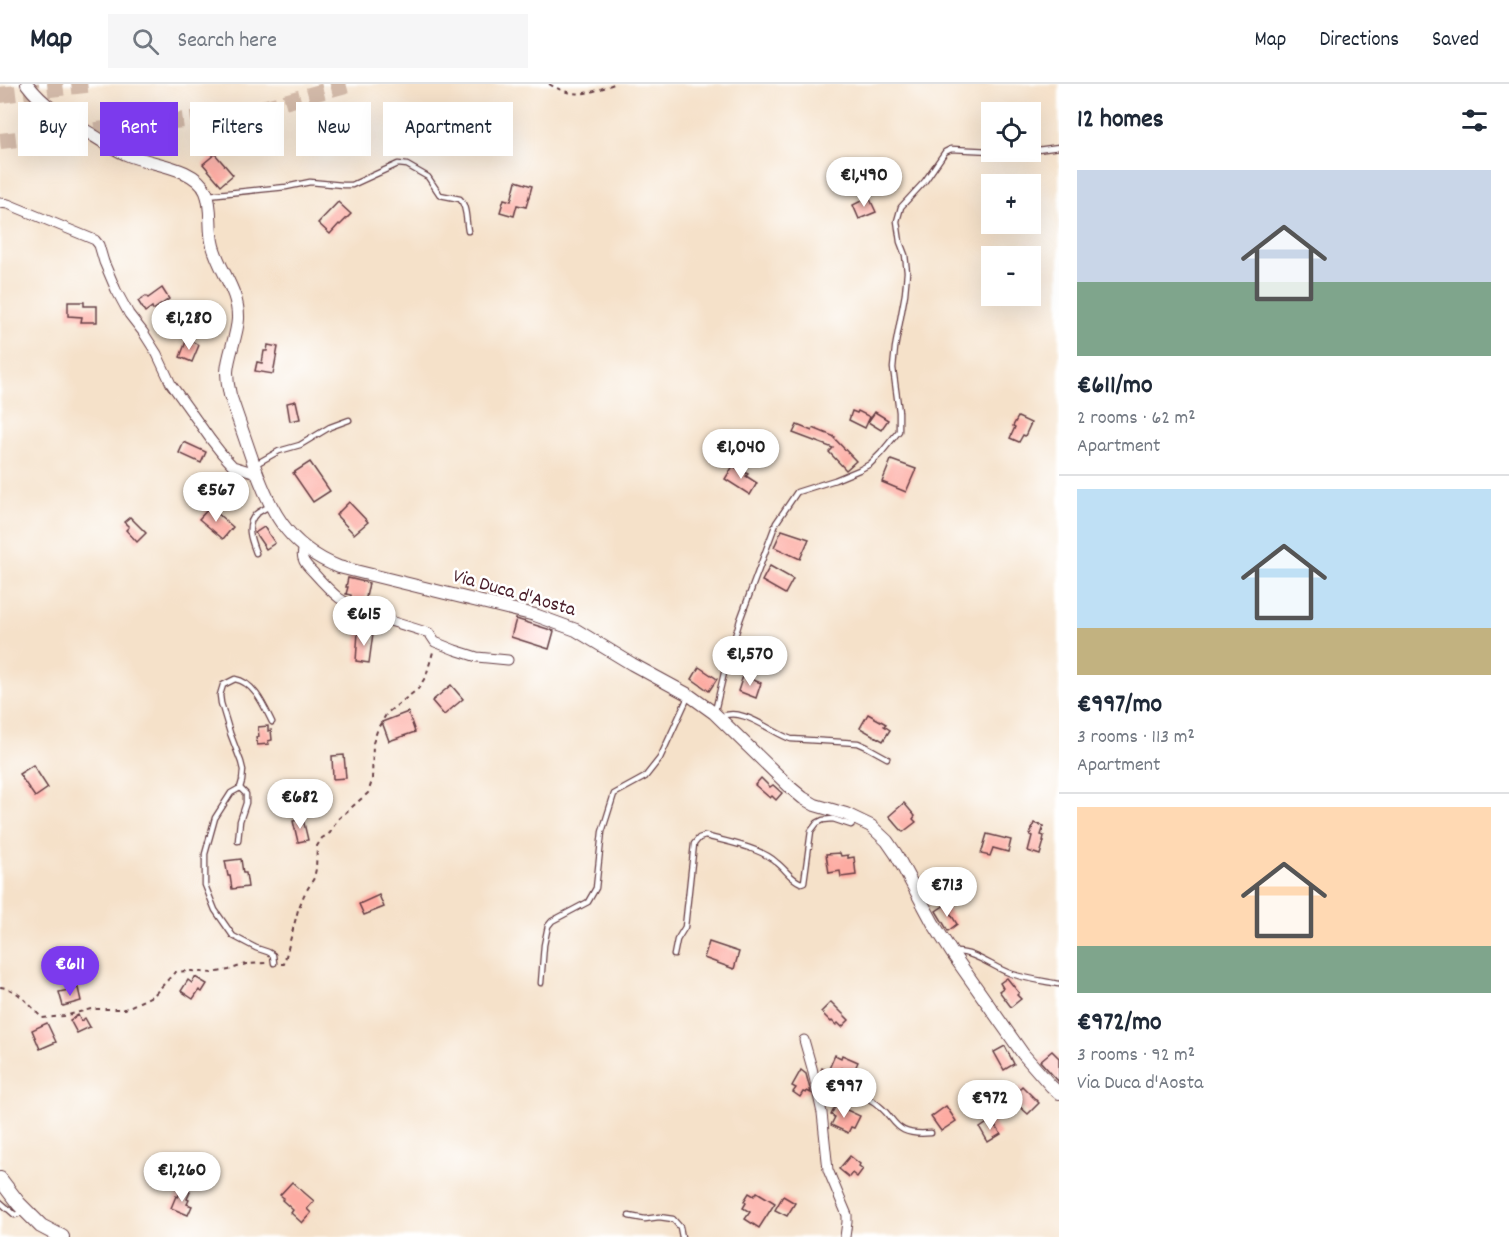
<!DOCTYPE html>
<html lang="en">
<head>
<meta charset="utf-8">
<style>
	:root { --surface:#fff; --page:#f6f6f7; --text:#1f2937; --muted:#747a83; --line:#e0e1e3; --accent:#7c3aed }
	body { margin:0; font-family:Dekko,sans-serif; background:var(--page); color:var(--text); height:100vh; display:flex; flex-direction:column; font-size:22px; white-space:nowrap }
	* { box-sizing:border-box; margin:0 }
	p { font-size:20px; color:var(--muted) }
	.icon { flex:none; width:33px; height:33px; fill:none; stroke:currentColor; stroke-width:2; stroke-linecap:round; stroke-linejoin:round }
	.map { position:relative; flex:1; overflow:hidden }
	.details { display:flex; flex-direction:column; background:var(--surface); width:450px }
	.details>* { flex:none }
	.banner { position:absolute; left:18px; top:18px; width:570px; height:54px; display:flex; gap:12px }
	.fabs { position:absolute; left:981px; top:18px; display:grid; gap:12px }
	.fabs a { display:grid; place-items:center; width:60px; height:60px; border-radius:0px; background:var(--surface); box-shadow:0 6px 24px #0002; font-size:30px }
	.price { position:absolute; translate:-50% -51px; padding:0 14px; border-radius:21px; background:#fff; color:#222; font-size:20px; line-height:39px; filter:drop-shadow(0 2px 3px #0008) }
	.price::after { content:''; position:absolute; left:50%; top:36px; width:18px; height:14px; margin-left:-9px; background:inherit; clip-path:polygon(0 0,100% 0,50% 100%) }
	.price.selected { background:var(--accent); color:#fff }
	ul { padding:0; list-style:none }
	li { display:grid; align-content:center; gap:12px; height:318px; padding:0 18px }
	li+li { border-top:2px solid var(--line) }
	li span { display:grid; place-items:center; height:186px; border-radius:0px; color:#555 }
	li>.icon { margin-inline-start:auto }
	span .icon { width:108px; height:108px; fill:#fffc; stroke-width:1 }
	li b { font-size:26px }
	h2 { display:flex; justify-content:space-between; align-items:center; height:72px; padding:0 18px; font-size:26px }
	.pill { padding:0 21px; border-radius:0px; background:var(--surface); box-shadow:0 6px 24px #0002; font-size:21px; line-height:54px }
	.pill.selected { background:var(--accent); color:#fff }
	header { display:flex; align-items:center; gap:36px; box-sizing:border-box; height:84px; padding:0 30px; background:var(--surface); border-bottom:2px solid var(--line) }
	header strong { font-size:28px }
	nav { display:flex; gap:33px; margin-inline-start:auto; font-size:21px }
	.search { width:420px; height:54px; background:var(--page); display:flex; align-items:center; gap:15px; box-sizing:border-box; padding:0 21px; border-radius:0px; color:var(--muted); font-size:22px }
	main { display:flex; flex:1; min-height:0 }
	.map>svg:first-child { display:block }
</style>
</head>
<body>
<header>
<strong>Map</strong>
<div class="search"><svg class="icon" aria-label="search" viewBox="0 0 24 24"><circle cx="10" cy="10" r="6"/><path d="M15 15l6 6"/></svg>Search here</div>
<nav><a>Map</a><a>Directions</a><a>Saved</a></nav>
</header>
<main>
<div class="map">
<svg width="1059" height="1153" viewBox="0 0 1059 1153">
	<rect width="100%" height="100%" fill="#fff"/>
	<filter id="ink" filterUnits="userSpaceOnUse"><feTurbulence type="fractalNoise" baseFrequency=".0167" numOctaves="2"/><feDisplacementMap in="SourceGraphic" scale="12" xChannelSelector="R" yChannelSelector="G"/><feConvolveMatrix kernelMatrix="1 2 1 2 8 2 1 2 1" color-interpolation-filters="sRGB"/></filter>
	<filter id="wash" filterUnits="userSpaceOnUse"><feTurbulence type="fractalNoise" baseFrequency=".008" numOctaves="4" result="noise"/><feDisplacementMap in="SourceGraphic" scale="24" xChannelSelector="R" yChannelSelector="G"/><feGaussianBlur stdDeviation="1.35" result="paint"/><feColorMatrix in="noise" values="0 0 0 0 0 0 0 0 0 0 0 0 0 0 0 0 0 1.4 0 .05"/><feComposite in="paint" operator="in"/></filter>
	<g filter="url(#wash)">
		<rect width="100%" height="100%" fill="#f5e1c9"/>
		<g id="blocks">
			<g fill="#fdaba2">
				<path d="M215,70l18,21 -12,10 -18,-21z"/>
				<path d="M516,97l16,5 -6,21 -9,-2 -3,11 -14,-4 4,-13 7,2z"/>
				<path d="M869,113l7,15 -17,7 -6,-14z"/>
				<path d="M338,118l13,12 -11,11 -1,-1 -9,10 -12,-11z"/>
				<path d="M162,204l7,11 -16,11 -1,-3 -7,5 -7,-11 8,-5 2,2z"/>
				<path d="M68,218h16v4h13v16h-16l1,-5 -14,-1z"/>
				<path d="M187,255l12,6 -7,17 -12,-5z"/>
				<path d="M268,261l10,2 -5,27 -18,-3 2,-9 5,1 2,-12h3z"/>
				<path d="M296,317l4,18 -10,2 -3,-18z"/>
				<path d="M852,327l5,2 1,-2 12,6 -5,11 -16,-8z"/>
				<path d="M875,328l13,8 -7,10 -13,-8z"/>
				<path d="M1018,333l13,6 -6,13 -2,-1 -4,7 -9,-4 5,-11 -2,-1z"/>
				<path d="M797,341l15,6 1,-3 22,9 -1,1 22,23 -10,9 -17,-18 4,-4 -40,-15z"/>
				<path d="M184,358l22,10 -5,11 -22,-10z"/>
				<path d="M891,376l25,9 -10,23 -24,-10z"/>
				<path d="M310,378l20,29 -17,11 -20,-29z"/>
				<path d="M733,382l15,8 -2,2 11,7 -7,12 -25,-16z"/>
				<path d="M349,418l19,20 -14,12 -18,-19z"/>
				<path d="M210,423l23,20 -10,12 -24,-20z"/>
				<path d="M130,433l16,16 -9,9 -11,-12 3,-3 -5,-5z"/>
				<path d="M264,443l11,16 -9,6 -11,-16z"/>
				<path d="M782,446l27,9 -9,20 -26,-12z"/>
				<path d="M770,482l23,13 -8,15 -23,-13z"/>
				<path d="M348,494l21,5 -4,19 -10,-2 -4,-3v-2l-5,-1 2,-7h-2z"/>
				<path d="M516,535l38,12 -5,18 -38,-12z"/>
				<path d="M358,548l15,1 -4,30 -13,-2z"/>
				<path d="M699,583l18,12 -8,12 -17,-12z"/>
				<path d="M743,592l18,7 -5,15 -18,-7z"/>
				<path d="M451,601l12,14 -19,16 -12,-14z"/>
				<path d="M408,628l7,20 -26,9 -7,-19z"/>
				<path d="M868,630l18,10 -2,2 6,4 -7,11 -23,-13z"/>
				<path d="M268,642v5l3,-1 1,10 -4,1 1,3 -12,1 -1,-8h3l-1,-10z"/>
				<path d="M344,671l2,23 -13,1 -1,-23z"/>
				<path d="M33,681l15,23 -13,9 -16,-23z"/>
				<path d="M761,694l9,9 3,-2 9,8 -6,7 -4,-4 -2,2 -15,-13z"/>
				<path d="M904,719l11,13 -2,3 3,3 -13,10 -14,-16z"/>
				<path d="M303,735l5,21 -10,2 -5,-21z"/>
				<path d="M1034,739l10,3 -3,9 3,1 -1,5h1l-4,14 -12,-4 4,-15 -2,-1z"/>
				<path d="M987,750l24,6 -3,12 -15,-4 -3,8 -9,-2z"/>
				<path d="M840,769l1,3 7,-1v3l6,-1 2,18 -15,2 -1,-6 -11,2 -3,-19z"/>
				<path d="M241,775l2,14h3l2,14 -16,2 -2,-13h-2l-3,-15z"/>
				<path d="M379,811l5,12 -20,8 -5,-11z"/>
				<path d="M945,821l12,19 -9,7 -12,-20z"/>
				<path d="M709,858l30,10 -5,17 -30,-11z"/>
				<path d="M195,893l12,7 -5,8 -3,-2 -6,9 -12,-8 7,-11 4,3z"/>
				<path d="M1007,894l12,15 -2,2 4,4 -10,8 -12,-16 4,-3 -3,-5z"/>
				<path d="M78,904l3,13 -18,5 -4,-14z"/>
				<path d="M831,918l18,18 -7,7 -4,-4 -2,2 -4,-4 -1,1 -10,-10z"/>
				<path d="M78,931l3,6 4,-3 5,9 -13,6 -7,-13z"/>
				<path d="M47,939l9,19 -16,7 -8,-19z"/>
				<path d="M1005,962l9,18 -10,6 -10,-18z"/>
				<path d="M1052,967l7,7v24l-19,-21z"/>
				<path d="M835,971l6,3 1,-3 16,7 -5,11 -12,-5 -8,16 -12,-6 -1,-5 2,-5 6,3z"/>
				<path d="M801,986l5,4 5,19 -4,-2 -1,2 -3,-1 -3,5 -7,-5 3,-4 -4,-2z"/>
				<path d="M1022,1002l17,17 -11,11 -9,-8 -10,9 -15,-18 12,-9 4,5 7,-5 1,2z"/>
				<path d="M836,1021l24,11 -6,12 -3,-1 -3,6 -17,-8 4,-8 -4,-2z"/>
				<path d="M946,1022l10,15 -15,10 -10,-14z"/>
				<path d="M992,1036l9,14 -13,8 -8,-14z"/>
				<path d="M850,1072l10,8 -1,2 4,3 -6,8 -5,-4 -3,4 -10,-8z"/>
				<path d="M292,1098l22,19 -7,8 4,4 -9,10 -11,-10 2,-3 -11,-10 2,-2 -4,-3z"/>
				<path d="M182,1104l8,4 -3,7 2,1 -2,4 5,2 -4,9 -17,-7 5,-12 2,1z"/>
				<path d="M757,1108l18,11 -16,25 -14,-9 5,-7 -7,-4 3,-5 -2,-2 5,-8 5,3z"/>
				<path d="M783,1112l12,7 -8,13 -12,-6z"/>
			</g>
		</g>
	</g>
	<g filter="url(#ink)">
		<use href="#blocks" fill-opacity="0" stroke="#643c43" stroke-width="1.5"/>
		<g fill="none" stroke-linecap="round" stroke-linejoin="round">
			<g stroke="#d3baa9" stroke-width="16" stroke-dasharray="16 8" stroke-linecap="butt">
				<path d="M0,11l94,-11"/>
				<path d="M0,57l245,-28 104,-29"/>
			</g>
			<g stroke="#643c43" stroke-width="7">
				<g id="lane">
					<path d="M1030,67l29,-4"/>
					<path d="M996,68h20"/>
					<path d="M208,111l78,-8 24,-5 33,3h9l46,-21 9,1 21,12 12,18 20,4c7,7 6,22 8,32"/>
					<path d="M256,380l23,-13 21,-6 30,-18 19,-7"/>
					<path d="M256,469c-5,-13 -11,-28 0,-39 4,-3 10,-6 14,-8"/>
					<path d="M715,627l10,-42 15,-49 36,-97 21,-31 38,-12 24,-10 11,-6 11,-11 18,-22v-19l-6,-44 2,-20 10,-54 2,-22 -2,-17 -5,-13 -3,-21 4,-14 24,-26 20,-29 6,-3 41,2"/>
					<path d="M720,633c23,-11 50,15 71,22l67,4 9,4 20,11"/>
					<path d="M272,638c-8,-16 -18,-40 -37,-43l-12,6 -3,10 1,8 9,30 11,29 2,8 -1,11 -2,7 -9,5 -16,25 -10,36v31l10,25 18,26 23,12 12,4 5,3 1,8"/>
					<path d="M238,757l2,-20 6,-18v-9l-6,-6"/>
					<path d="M954,868c21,-1 39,16 58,22 15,5 31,7 47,10"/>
					<path d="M674,871l3,-15 8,-13 9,-83 5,-6 6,-2c20,5 56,12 71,26 10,7 13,16 25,21l3,-1 7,-51 6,-8 6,-3 10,-1 18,6 4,-4"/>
					<path d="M541,899l3,-38 4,-19 4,-5 36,-19 8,-14 6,-56 12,-38 31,-17 15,-19 28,-61"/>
					<path d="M818,1012c6,1 12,3 18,3 11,0 22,-5 33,0 30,16 19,38 62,34"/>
					<path d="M0,1118l15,13 9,-3"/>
					<path d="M629,1132l16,3 14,-2 14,2 7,8 2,10"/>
				</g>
			</g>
			<g stroke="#643c43" stroke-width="11">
				<g id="street">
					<path d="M0,119l8,1 87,36 4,5 5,17 12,28 13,24 14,18 14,22 14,30 40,56 11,14 11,12 23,7"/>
					<path d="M304,464c-5,10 2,17 9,24 8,9 16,18 26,26 26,18 60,25 90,35l6,9 20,8 22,7 31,3"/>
					<path d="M804,956l8,28 10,45 6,57 19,45v7l-2,15"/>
				</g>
			</g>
			<g stroke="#643c43" stroke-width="14">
				<path id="secondary" d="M27,0c17,23 40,36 64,50 11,7 23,15 35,20 24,11 69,12 80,38 7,16 2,37 7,54 7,26 26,45 25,73 -1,18 -10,35 -11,53 0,8 1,15 3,23 7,20 14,41 21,61 17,51 35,90 88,111l196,48 41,15 56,34 57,31 25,18 77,75 12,10 12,7 31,9 25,12 16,15 9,13 37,69 19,30 71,101 28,32 8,7"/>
			</g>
			<g stroke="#643c43" stroke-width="16">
				<path id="primary" d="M0,1095l19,25 22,22 21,11"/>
			</g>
			<g stroke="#643c43" stroke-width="2" stroke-dasharray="4.5 4.5" stroke-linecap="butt">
				<path d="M549,0c26,15 39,10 65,0"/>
				<path d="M281,880h3l14,-54 6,-15 10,-17 2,-9 1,-23 5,-8 8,-5 7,-13 31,-27 4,-12 1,-38 5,-15 9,-15 31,-24 8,-13 7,-24"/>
				<path d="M0,903c19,2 29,18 42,31l22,-2 27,-7h34l29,-14 21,-23 16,-1 21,2 17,-3 17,-6 20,-1"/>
			</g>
			<use href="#lane" stroke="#fff" stroke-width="4.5"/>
			<use href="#street" stroke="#fff" stroke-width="9"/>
			<use href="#secondary" stroke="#fff" stroke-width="12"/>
			<use href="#primary" stroke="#fff" stroke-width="14"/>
		</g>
	</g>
	<g text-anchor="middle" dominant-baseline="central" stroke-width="5" stroke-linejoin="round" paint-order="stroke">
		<g font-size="20" fill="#4a1f2b" stroke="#fff">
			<text transform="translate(514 510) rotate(16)">Via Duca d'Aosta</text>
		</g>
	</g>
</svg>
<div class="fabs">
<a><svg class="icon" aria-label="locate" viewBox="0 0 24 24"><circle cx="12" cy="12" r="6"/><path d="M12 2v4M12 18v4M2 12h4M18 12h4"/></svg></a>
<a>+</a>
<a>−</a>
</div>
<b class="price" style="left:864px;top:124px">€1,490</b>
<b class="price" style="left:189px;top:267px">€1,280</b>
<b class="price" style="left:741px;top:396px">€1,040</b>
<b class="price" style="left:216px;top:439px">€567</b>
<b class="price" style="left:364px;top:563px">€615</b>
<b class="price" style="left:750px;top:603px">€1,570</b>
<b class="price" style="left:300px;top:746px">€682</b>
<b class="price" style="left:947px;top:834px">€713</b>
<b class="price selected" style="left:70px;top:913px">€611</b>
<b class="price" style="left:844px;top:1035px">€997</b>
<b class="price" style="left:990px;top:1047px">€972</b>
<b class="price" style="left:182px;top:1119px">€1,260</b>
<div class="banner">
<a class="pill">Buy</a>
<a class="pill selected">Rent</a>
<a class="pill">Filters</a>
<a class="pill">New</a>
<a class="pill">Apartment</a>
</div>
</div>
<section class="details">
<h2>12 homes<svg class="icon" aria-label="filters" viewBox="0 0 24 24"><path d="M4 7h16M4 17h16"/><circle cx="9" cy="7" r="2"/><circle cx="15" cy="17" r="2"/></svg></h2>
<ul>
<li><span style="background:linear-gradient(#c9d6e8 60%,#7fa58c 0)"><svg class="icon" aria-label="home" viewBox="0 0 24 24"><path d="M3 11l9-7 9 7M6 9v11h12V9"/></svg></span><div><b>€611/mo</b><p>2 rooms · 62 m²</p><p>Apartment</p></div></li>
<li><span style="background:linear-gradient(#bfe0f5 75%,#c2b280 0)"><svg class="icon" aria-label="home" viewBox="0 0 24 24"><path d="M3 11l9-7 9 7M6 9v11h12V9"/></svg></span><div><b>€997/mo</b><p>3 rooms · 113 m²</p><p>Apartment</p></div></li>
<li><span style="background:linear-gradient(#ffd9b3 75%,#7fa58c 0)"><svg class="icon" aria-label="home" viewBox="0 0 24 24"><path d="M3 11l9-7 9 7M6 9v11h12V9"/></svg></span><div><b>€972/mo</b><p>3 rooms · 92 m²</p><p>Via Duca d'Aosta</p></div></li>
</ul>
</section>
</main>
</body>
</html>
